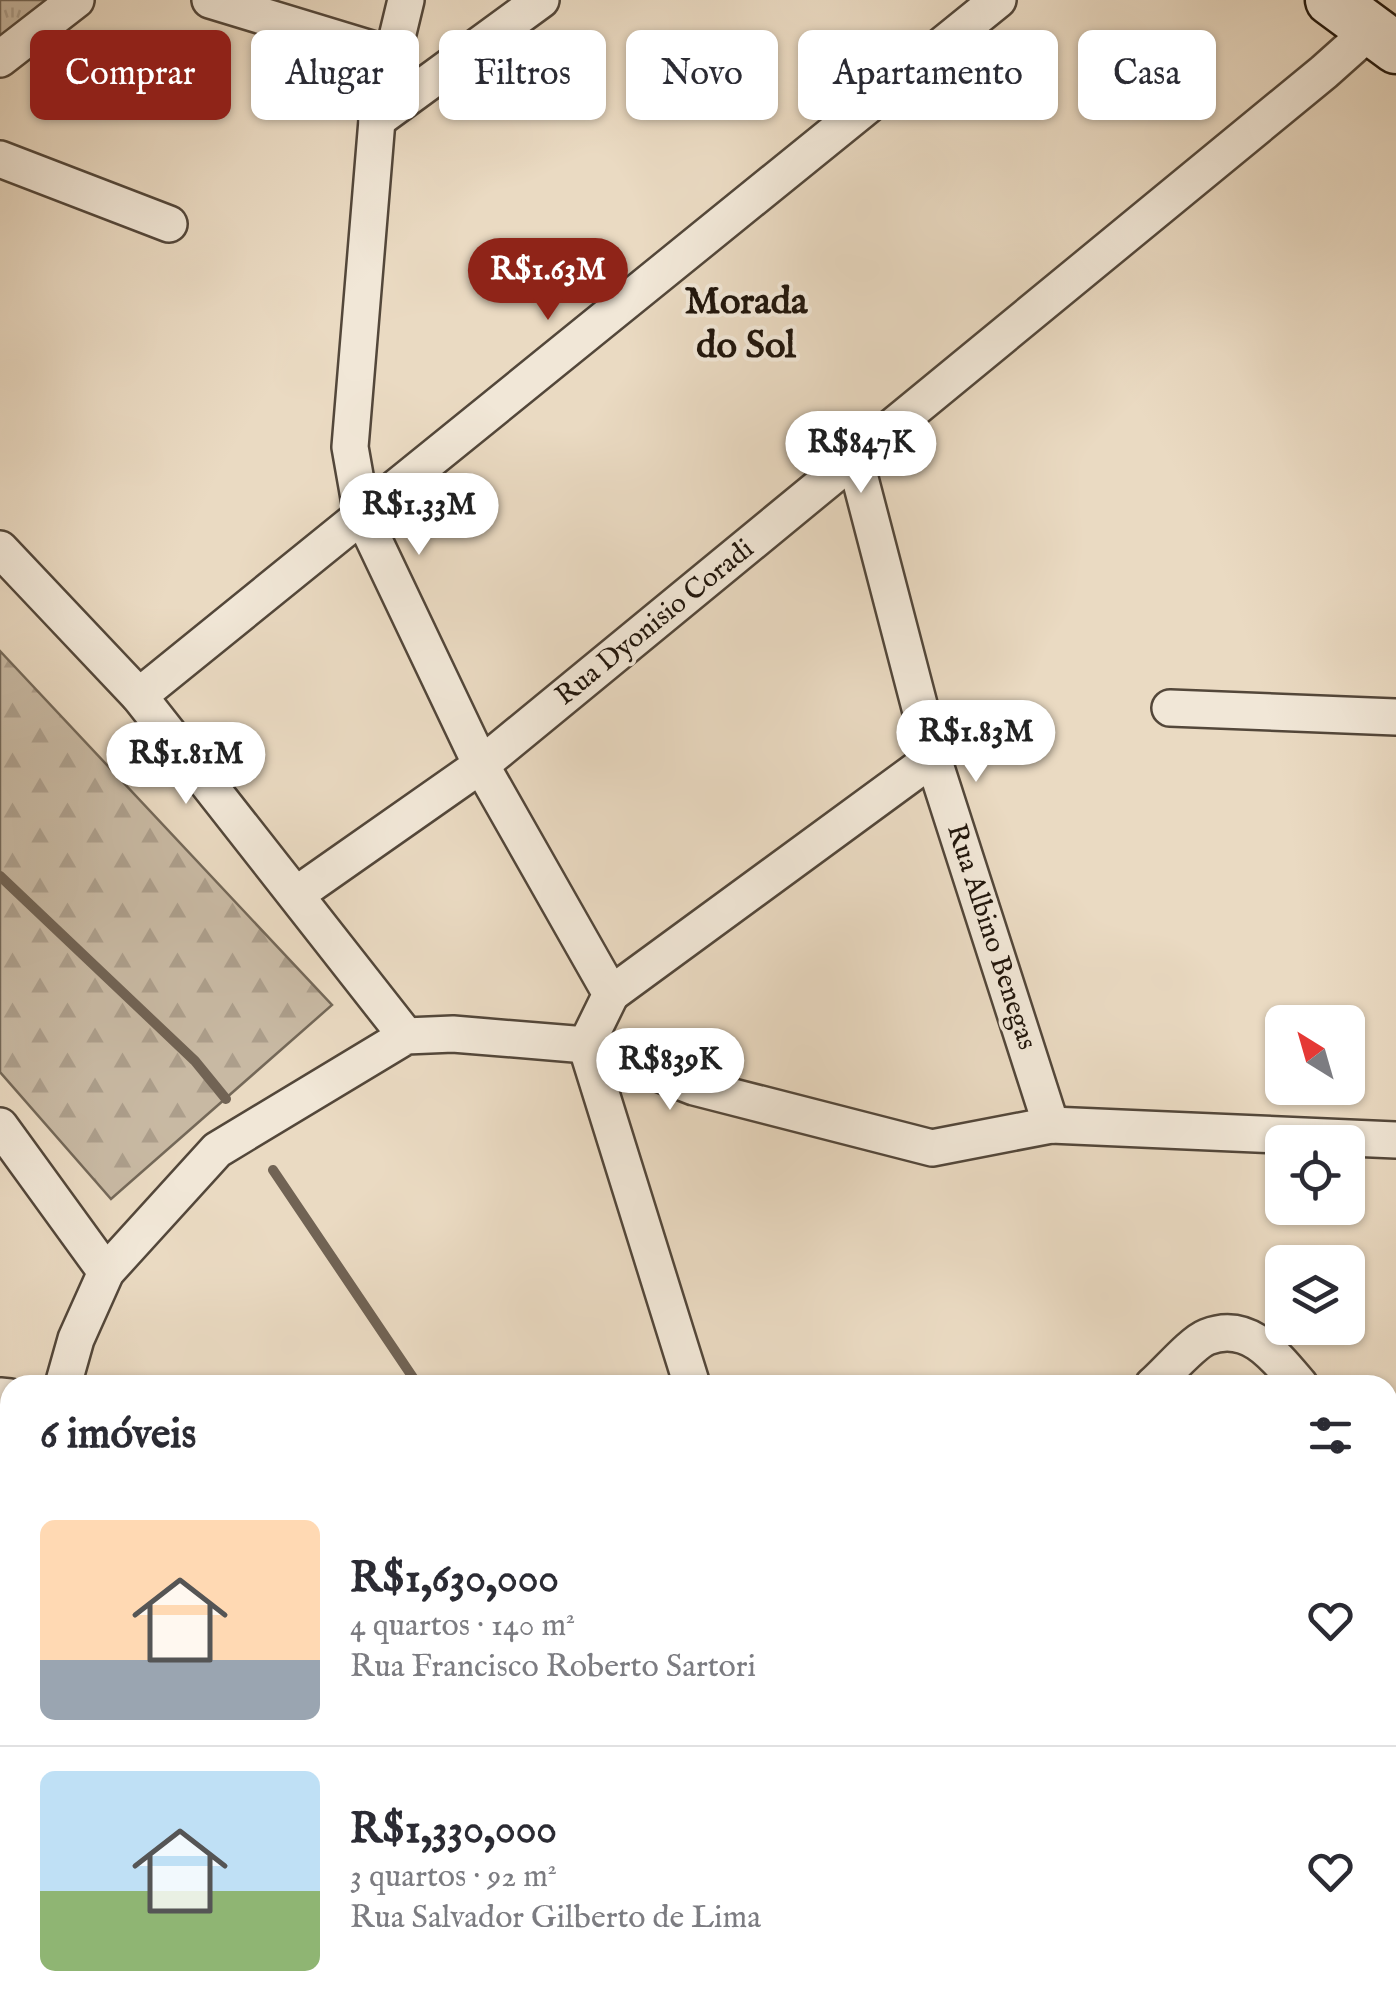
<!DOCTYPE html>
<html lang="pt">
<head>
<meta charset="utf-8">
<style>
	:root { --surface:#fff; --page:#f7f7f7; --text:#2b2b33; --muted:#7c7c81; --line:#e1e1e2; --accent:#8f2418 }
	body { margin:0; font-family:"IM FELL English",serif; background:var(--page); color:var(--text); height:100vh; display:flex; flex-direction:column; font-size:38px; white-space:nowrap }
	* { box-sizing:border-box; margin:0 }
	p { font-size:32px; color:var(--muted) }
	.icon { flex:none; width:55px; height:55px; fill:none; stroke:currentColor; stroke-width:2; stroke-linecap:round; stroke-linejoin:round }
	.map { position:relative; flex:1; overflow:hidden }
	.side { position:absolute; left:0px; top:1375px; width:1398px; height:640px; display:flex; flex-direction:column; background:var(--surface); border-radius:30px 30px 0 0; box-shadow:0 2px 8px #0004 }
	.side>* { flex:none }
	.banner { position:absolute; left:30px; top:30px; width:1338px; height:90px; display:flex; gap:20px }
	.needle { width:65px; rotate:323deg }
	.controls { position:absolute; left:1265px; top:1005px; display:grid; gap:20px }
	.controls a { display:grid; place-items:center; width:100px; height:100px; border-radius:15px; background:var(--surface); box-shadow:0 2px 8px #0004; font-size:50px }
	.price { position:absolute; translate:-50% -85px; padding:0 22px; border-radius:35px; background:#fff; color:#222; font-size:32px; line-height:65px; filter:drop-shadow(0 2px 5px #0008) }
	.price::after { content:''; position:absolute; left:50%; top:60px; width:30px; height:22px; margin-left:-15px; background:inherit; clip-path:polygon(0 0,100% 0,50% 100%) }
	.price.current { background:var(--accent); color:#fff }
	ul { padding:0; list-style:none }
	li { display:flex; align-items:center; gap:30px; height:250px; padding:0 40px }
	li+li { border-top:2px solid var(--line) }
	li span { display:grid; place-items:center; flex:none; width:280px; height:200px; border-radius:15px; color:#555 }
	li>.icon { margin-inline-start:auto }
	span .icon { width:120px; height:120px; fill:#fffc; stroke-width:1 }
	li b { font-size:42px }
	h2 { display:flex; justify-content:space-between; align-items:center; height:120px; padding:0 40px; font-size:42px }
	.chip { padding:0 35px; border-radius:15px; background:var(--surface); box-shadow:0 2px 8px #0004; font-size:35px; line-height:90px }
	.chip.current { background:var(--accent); color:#fff }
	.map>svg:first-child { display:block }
</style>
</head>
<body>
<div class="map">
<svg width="1396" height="2015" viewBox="0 0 1396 2015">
	<defs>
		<pattern id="grass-tufts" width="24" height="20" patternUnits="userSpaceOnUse" patternTransform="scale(2.5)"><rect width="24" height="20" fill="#c8b9a3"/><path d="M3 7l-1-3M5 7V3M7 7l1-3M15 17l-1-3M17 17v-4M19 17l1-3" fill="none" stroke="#ac9e8b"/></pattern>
		<pattern id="forest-firs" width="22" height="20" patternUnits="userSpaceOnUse" patternTransform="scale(2.5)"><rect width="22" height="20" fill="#c8b9a3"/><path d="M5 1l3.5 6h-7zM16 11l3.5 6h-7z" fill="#ac9e8b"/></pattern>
	</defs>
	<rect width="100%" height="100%" fill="#eadac2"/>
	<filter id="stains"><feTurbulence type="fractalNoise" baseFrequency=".002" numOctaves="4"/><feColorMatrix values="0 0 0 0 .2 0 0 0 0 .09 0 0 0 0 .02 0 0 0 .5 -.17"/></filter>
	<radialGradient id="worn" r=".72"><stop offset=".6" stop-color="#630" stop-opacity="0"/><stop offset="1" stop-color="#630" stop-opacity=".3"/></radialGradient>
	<path fill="url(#grass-tufts)" stroke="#746858" stroke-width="2.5" d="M0,0h76l-76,58z"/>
	<path fill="url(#forest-firs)" stroke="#746858" stroke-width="2.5" d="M0,651l332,354 -221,194 -111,-127z"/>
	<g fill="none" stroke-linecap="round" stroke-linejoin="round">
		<g stroke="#716354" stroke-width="10">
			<path d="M0,876l195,185 31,38"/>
			<path d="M273,1170l145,215"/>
			<path d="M572,2005l6,10"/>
		</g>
		<g stroke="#53473a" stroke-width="40">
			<g id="street">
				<path d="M210,0l184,56"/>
				<path d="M406,0l-29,120 -27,327 12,68 119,250 130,229 -25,51 106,340"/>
				<path d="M0,59l76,-59"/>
				<path d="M377,120l164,-120"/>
				<path d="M0,159l169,65"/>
				<path d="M855,459l78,299 118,367"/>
				<path d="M0,549l139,147 267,340"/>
				<path d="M139,696l859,-696"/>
				<path d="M1170,708l226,9"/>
				<path d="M297,894l184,-129 843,-693 47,-42"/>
				<path d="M611,994l322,-236"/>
				<path d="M0,1126l106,146"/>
				<path d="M63,1385l13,-46 30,-67 111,-122 189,-114 47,-2 133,11 108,42 238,61 119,-23 345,15"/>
				<path d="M1153,1385c14,-12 39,-42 54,-48 42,-17 70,21 93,48"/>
				<path d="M0,1396l10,1"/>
				<path d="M1388,1423l8,-9"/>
				<path d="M1388,1484l8,10"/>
				<path d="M0,1745l10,1"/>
				<path d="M1388,1933l8,-7"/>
				<path d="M0,1969l10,-32"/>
				<path d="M1007,2005l9,10"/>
				<path d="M1289,2015l12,-10"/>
			</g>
		</g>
		<g stroke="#21160c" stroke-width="55">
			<path id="secondary" d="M1331,0l65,48"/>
		</g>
		<use href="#street" stroke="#f1e7d7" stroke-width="35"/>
		<use href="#secondary" stroke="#f1e7d7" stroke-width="50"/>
	</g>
	<g text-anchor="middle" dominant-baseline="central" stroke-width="8" stroke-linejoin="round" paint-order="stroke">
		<g font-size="28" fill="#21160c" stroke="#f1e7d7">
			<text transform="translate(655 623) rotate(-39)">Rua Dyonisio Coradi</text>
			<text transform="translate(991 937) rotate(72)">Rua Albino Benegas</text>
		</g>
		<g font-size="38" font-weight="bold" fill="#21160c" stroke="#f1e7d7">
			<text x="746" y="303">Morada<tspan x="746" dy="44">do Sol</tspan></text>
		</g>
	</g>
	<rect width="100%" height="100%" filter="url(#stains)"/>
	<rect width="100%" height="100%" fill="url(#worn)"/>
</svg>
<div class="controls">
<a><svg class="needle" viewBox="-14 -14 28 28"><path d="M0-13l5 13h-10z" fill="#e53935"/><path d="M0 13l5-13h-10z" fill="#7c7c81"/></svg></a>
<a><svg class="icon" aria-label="locate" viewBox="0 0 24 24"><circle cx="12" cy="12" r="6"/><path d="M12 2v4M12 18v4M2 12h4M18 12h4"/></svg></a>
<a><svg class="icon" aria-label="layers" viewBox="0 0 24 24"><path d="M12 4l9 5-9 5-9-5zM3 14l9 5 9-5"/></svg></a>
</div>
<b class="price current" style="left:548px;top:323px">R$1.63M</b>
<b class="price" style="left:861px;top:496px">R$847K</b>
<b class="price" style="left:419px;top:558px">R$1.33M</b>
<b class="price" style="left:976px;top:785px">R$1.83M</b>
<b class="price" style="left:186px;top:807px">R$1.81M</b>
<b class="price" style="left:670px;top:1113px">R$839K</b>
<div class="banner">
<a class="chip current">Comprar</a>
<a class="chip">Alugar</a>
<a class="chip">Filtros</a>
<a class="chip">Novo</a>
<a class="chip">Apartamento</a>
<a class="chip">Casa</a>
</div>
<section class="side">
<h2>6 imóveis<svg class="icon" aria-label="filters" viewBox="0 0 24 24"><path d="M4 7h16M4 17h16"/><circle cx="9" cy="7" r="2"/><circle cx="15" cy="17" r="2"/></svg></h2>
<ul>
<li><span style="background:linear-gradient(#ffd9b3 70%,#9aa5b1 0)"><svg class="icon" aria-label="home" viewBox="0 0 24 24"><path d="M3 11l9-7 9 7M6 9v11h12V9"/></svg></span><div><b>R$1,630,000</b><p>4 quartos · 140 m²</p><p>Rua Francisco Roberto Sartori</p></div><svg class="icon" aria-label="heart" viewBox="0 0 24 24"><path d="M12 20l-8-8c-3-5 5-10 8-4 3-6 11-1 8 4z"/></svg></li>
<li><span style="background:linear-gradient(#bfe0f5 60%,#8fb573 0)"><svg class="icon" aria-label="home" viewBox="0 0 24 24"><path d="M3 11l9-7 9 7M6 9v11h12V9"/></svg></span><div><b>R$1,330,000</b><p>3 quartos · 92 m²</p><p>Rua Salvador Gilberto de Lima</p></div><svg class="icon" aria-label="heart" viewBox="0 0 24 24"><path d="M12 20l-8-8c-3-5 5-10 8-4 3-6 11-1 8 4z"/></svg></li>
</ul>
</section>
</div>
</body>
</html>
